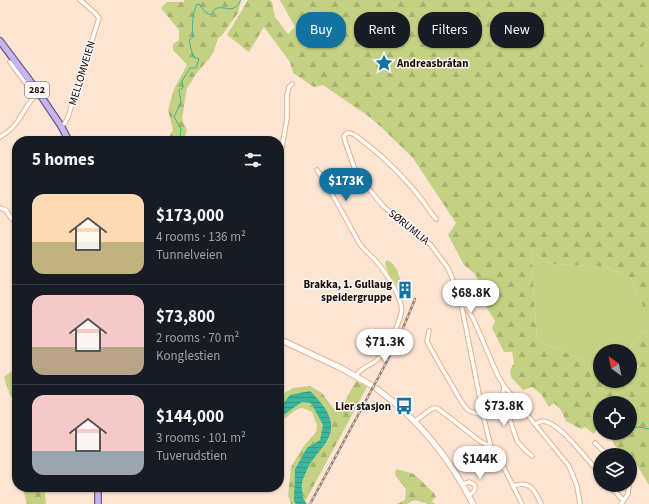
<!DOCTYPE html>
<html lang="en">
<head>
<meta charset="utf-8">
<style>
	:root { --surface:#171b24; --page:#242831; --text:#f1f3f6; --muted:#9ea1a6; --line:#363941; --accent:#1273a0 }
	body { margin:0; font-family:"Source Sans 3",sans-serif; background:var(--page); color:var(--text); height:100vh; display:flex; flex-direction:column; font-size:15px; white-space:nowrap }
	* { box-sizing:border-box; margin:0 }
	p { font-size:13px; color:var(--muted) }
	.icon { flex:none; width:22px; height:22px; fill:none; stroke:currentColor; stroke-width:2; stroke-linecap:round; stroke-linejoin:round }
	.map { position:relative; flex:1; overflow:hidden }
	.sheet { position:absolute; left:12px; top:136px; width:272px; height:356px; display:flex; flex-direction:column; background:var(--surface); border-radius:16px; box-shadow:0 1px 3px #0004 }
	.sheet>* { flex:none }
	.banner { position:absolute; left:296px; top:12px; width:293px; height:36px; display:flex; gap:8px }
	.needle { width:26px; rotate:327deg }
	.fabs { position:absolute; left:593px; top:344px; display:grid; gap:8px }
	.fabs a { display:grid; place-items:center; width:44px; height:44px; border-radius:50%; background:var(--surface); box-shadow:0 1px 3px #0004; font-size:20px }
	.price { position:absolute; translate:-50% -34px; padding:0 9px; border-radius:14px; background:#fff; color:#222; font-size:13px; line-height:26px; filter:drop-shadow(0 1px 2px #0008) }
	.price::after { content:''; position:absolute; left:50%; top:24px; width:12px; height:9px; margin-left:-6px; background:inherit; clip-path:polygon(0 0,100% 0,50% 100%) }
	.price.selected { background:var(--accent); color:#fff }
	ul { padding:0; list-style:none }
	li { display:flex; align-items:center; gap:12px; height:100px; padding:0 20px }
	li+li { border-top:1px solid var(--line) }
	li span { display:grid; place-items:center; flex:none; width:112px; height:80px; border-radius:12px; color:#555 }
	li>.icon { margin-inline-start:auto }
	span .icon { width:48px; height:48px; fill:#fffc; stroke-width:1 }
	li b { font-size:17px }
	h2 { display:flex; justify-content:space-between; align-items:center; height:48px; padding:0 20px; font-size:17px }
	.tag { padding:0 14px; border-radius:16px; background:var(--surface); box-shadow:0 1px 3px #0004; font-size:14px; line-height:36px }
	.tag.selected { background:var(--accent); color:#fff }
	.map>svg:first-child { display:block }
</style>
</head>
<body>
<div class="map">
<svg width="649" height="504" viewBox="0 0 649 504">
	<defs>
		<pattern id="forest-firs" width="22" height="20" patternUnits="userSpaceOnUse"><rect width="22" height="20" fill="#c4d182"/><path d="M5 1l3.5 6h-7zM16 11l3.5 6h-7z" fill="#a8b26e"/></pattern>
		<pattern id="water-rules" width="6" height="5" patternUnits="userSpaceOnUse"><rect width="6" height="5" fill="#3bb59c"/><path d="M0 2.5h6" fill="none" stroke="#339a85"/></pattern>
	</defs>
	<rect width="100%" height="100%" fill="#fde5d4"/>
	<g fill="#c4d182">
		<path d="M649,27v235l-2,-2 -8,-208 6,-9v-12z"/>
		<path d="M531,251l20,13 54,3 26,11 13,31h5v22l-7,1 -15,19h-27v26l-18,-18 -45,-18z"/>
		<path d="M388,260c10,6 11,16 14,26l-3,2 -7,-10 -2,1 -2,-2h2l-5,-13v-2z"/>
	</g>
	<g fill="url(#forest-firs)">
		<path d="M184,0h57l-3,13 -16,22 -4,3 -4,13 -5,8 -13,15 -9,14 -5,31 5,11 -3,11h-17l6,-11 -5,-20 6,-21 13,-24 -14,-15v-6l6,-4v-10l-18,-22 6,-6h17z"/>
		<path d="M248,0h22l2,2 3,15 13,17 7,-7 -15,-27h369v27l-4,4v12l-6,9 7,27 1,181 2,2v47h-5l-13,-31 -26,-11 -54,-3 -20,-13 6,90 45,18 18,18v4l5,1 25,-1v-10l9,-4 -9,-11v-5h-3l15,-19 7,-1v154l-12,-20 -7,-6v-4h-5l-11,-10 -2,-6 -9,-6h27v-30h-30v28l-3,-2 -3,5 -9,-7 -4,2 -15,-8 -5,-11 -7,-7 -5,4 -8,-13 -9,-7 -9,3 -12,-13 -1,-7 4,-7 -2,-11h-8l-12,-24 3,-7 -18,-29 3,-8 -5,-10 -11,-9 -16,-30 8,-12 -43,-65 -33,-32 -12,-10 -45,-31 -9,2 -21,-14 -3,-11 -26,-35 -15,25 -22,-17z"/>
		<path d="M17,367v37l-7,-9 -6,-18z"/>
		<path d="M356,381l11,6 -61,113 -3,4h-12l-3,-9 3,-28 12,-20 13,-15 1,-7 -5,-13c-3,-1 -6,-3 -10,-4 -6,0 -17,11 -23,15v-27l14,-8 17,-2 12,7 11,15 6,4z"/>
		<path d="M396,469l18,5 20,19 2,4 -4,4 3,3h-8l-1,-1 -12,-3 -7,4h-10l8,-4 1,-11 -11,-14z"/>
		<path d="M25,487h17l3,7 1,10h-19l-3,-11z"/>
	</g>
	<path fill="url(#water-rules)" d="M310,391c15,15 30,32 15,53 -8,11 -14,16 -19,28 -3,7 -5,10 -4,18 1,7 0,8 5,14h-11l-2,-3 1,-32 12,-21 13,-8 3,-15 -12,-22 -9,-1 -23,16v-9l11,-14z"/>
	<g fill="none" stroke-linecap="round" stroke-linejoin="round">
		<g stroke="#3bb59c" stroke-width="1">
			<path d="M180,138l1,-9 -7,-12 7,-15 -2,-12 4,-2 -1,-7 8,-13h6l3,-9 -6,-2 -4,-17 4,-3c-1,-11 -1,-23 4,-33l3,1 5,7 6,3c6,-15 17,-1 26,-9 2,-2 2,-4 4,-6"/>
			<path d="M630,428l9,-1 10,2"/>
		</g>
		<g stroke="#ebb087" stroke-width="5.5">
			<g id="street">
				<path d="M10,62l17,23 3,9 3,3"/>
				<path d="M61,126l4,-3 3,-6 31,-99 -4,-5 -15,-13"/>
				<path d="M0,137c9,-5 16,-12 21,-21 5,-8 9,-17 18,-23"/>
				<path d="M279,164l8,-46v-23l2,-8 3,-3"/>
				<path d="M317,170c15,22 28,47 41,71 4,8 12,13 18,20 9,10 29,40 25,53 -3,12 -15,38 -24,46 -7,6 -16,7 -21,16"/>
				<path d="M0,208l6,2 5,8 6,4"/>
				<path d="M436,219c-4,-5 -8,-10 -11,-15 -20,-27 -43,-49 -70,-69l-5,-2h-3l-3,3 1,5 9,26 9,15 21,25 46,37 18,24 12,30 24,121 7,28 10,15 21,42"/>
				<path d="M461,301l7,9 5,8 25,58 6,10 65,80 8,20 3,18"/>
				<path d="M429,331l-2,10c8,16 17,31 26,46 4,7 9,17 15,23 5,3 9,4 15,4"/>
				<path d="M504,386l-1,9 1,7 13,39 6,7 9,8"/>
				<path d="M415,421l18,-13h4l43,33 11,6"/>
				<path d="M535,424c4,-2 8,-4 12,-2 16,5 41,39 53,52"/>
				<path d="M595,443l12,12"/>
				<path d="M463,484l6,-2c10,3 6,9 0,14"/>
				<path d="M609,485l14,15"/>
				<path d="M513,486c18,-6 22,5 28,18"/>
				<path d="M621,504l7,-10 1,-9"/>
			</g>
		</g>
		<g stroke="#ebb087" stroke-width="7">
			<g id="secondary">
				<path d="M279,339l62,29 30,17"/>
				<path d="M377,389c41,30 73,69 96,115"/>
			</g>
		</g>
		<g stroke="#715990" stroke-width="8">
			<g id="primary">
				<path d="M0,41l39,52 22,33 8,15"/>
				<path d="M98,487v17"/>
			</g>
		</g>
		<use href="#street" stroke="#fff" stroke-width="3.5"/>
		<use href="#secondary" stroke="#fff" stroke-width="5"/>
		<use href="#primary" stroke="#c5b6eb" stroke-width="5.5"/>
		<g stroke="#978174" stroke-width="2.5">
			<path id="rail" d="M310,504l75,-139 18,-37 12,-29"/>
		</g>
		<use href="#rail" stroke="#f7f7f7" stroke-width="1" stroke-dasharray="3" stroke-linecap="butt"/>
	</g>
	<defs>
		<g id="sight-bare" transform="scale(1.38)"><path d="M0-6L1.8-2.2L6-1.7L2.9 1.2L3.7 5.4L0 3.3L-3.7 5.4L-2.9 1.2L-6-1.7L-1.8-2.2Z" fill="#1273a0" stroke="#f7f7f7" stroke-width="2.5" paint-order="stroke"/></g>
		<g id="building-bare" transform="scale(1.38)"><path d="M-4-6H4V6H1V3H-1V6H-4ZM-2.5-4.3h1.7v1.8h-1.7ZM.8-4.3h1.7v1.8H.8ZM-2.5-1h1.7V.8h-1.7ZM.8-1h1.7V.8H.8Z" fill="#1273a0" stroke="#f7f7f7" stroke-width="2.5" paint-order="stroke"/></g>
		<g id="bus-bare" transform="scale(1.38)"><path d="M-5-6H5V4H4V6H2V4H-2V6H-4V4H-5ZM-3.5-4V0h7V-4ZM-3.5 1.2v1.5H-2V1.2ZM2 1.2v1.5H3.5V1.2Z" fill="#1273a0" stroke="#f7f7f7" stroke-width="2.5" paint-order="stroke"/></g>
	</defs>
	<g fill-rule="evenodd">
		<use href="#sight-bare" x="384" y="63"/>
		<use href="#building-bare" x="405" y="290"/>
		<use href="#bus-bare" x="404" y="406"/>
	</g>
	<g text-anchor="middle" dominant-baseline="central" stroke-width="3" stroke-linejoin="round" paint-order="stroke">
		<rect fill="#f7f7f7" stroke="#5d504a" stroke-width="1" x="25" y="82" width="24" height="16" rx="3"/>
		<g font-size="10" font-weight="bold" fill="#1b0800">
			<text x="37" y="90">282</text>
		</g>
		<g font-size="11" font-weight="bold" fill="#1b0800" stroke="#f7f7f7" text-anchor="end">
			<text x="397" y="63" text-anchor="start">Andreasbråtan</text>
			<text x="392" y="284">Brakka, 1. Gullaug<tspan x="392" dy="13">speidergruppe</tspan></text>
			<text x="391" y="406">Lier stasjon</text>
		</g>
		<g font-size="11" fill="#1b0800" stroke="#f7f7f7">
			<text transform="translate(82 73) rotate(-73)">MELLOMVEIEN</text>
			<text transform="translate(409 227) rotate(39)">SØRUMLIA</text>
		</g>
	</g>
</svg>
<div class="fabs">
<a><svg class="needle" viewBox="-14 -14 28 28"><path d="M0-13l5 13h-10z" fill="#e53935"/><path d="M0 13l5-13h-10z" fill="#9ea1a6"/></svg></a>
<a><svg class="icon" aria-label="locate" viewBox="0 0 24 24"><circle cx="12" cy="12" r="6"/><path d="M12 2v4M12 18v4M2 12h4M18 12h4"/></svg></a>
<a><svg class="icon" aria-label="layers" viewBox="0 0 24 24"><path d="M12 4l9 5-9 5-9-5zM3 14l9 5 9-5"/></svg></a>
</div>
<b class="price selected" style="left:346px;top:202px">$173K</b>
<b class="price" style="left:471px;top:314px">$68.8K</b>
<b class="price" style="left:385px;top:363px">$71.3K</b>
<b class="price" style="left:504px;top:427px">$73.8K</b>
<b class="price" style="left:480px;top:480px">$144K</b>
<div class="banner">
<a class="tag selected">Buy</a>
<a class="tag">Rent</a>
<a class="tag">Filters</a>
<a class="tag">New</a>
</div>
<section class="sheet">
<h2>5 homes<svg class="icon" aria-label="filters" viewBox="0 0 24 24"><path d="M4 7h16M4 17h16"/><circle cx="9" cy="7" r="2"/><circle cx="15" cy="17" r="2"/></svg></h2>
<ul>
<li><span style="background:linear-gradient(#ffd9b3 60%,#c2b280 0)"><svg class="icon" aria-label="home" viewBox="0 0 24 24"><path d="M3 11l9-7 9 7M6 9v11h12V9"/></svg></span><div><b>$173,000</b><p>4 rooms · 136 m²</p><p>Tunnelveien</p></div></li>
<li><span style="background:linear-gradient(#f6c9c9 65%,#b9a48a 0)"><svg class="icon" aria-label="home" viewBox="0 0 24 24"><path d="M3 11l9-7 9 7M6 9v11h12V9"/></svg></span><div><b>$73,800</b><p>2 rooms · 70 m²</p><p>Konglestien</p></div></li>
<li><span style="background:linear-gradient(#f6c9c9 70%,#9aa5b1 0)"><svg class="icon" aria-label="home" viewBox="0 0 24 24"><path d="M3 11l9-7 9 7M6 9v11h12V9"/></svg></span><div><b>$144,000</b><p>3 rooms · 101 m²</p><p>Tuverudstien</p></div></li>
</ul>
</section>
</div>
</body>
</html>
